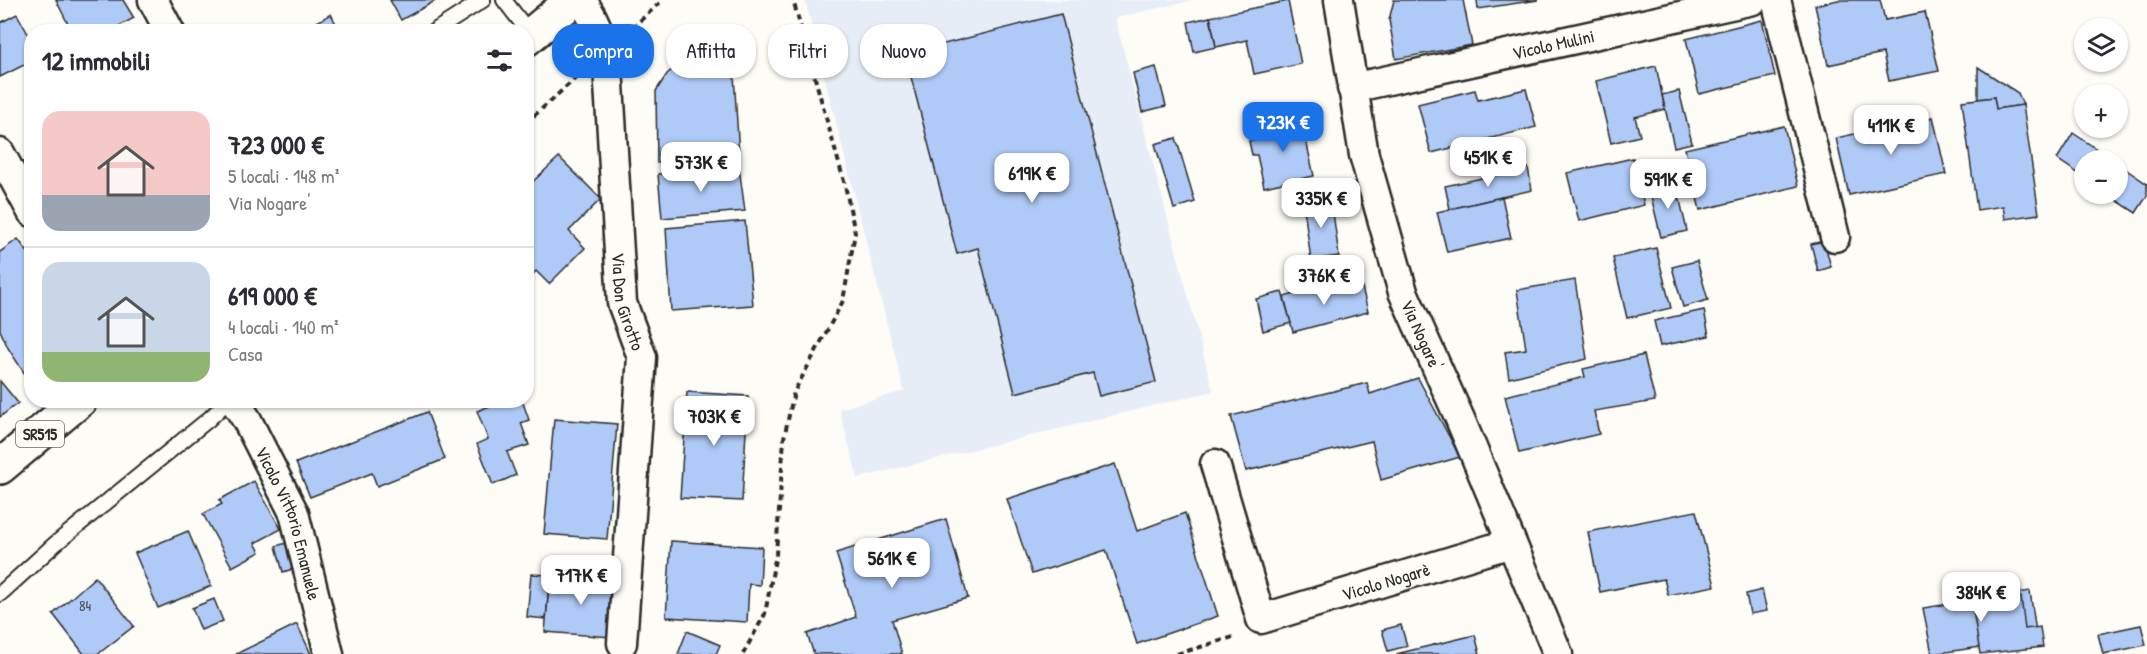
<!DOCTYPE html>
<html lang="it">
<head>
<meta charset="utf-8">
<style>
	:root { --surface:#fff; --page:#f2f2f3; --text:#2b2b33; --muted:#7c7c81; --line:#e1e1e2; --accent:#1a73e8 }
	body { margin:0; font-family:"Patrick Hand",sans-serif; background:var(--page); color:var(--text); height:100vh; display:flex; flex-direction:column; font-size:22px; white-space:nowrap }
	* { box-sizing:border-box; margin:0 }
	p { font-size:20px; color:var(--muted) }
	.icon { flex:none; width:33px; height:33px; fill:none; stroke:currentColor; stroke-width:2; stroke-linecap:round; stroke-linejoin:round }
	.map { position:relative; flex:1; overflow:hidden }
	.drawer { position:absolute; left:24px; top:24px; width:510px; height:384px; display:flex; flex-direction:column; background:var(--surface); border-radius:24px; box-shadow:0 2px 4px #0004 }
	.drawer>* { flex:none }
	.hud { position:absolute; left:552px; top:24px; width:570px; height:54px; display:flex; gap:12px }
	.tools { position:absolute; left:2074px; top:18px; display:grid; gap:12px }
	.tools a { display:grid; place-items:center; width:54px; height:54px; border-radius:50%; background:var(--surface); box-shadow:0 2px 4px #0004; font-size:30px }
	.price { position:absolute; translate:-50% -51px; padding:0 14px; border-radius:12px; background:#fff; color:#222; font-size:20px; line-height:39px; filter:drop-shadow(0 2px 3px #0008) }
	.price::after { content:''; position:absolute; left:50%; top:36px; width:18px; height:14px; margin-left:-9px; background:inherit; clip-path:polygon(0 0,100% 0,50% 100%) }
	.price.on { background:var(--accent); color:#fff }
	ul { padding:0; list-style:none }
	li { display:flex; align-items:center; gap:18px; height:150px; padding:0 18px }
	li+li { border-top:2px solid var(--line) }
	li span { display:grid; place-items:center; flex:none; width:168px; height:120px; border-radius:18px; color:#555 }
	li>.icon { margin-inline-start:auto }
	span .icon { width:72px; height:72px; fill:#fffc; stroke-width:1 }
	li b { font-size:26px }
	h2 { display:flex; justify-content:space-between; align-items:center; height:72px; padding:0 18px; font-size:26px }
	.chip { padding:0 21px; border-radius:24px; background:var(--surface); box-shadow:0 2px 4px #0004; font-size:21px; line-height:54px }
	.chip.on { background:var(--accent); color:#fff }
	.map>svg:first-child { display:block }
</style>
</head>
<body>
<div class="map">
<svg width="2147" height="654" viewBox="0 0 2147 654">
	<rect width="100%" height="100%" fill="#fdfcf7"/>
	<filter id="ink" filterUnits="userSpaceOnUse"><feTurbulence type="fractalNoise" baseFrequency=".0167" numOctaves="2"/><feDisplacementMap in="SourceGraphic" scale="12" xChannelSelector="R" yChannelSelector="G"/><feConvolveMatrix kernelMatrix="1 2 1 2 8 2 1 2 1" color-interpolation-filters="sRGB"/></filter>
	<g filter="url(#ink)">
		<path fill="#e6edf7" d="M805,0h388l-78,18 98,373 -355,87 -19,-69 65,-18z"/>
		<g fill="#afcaf7" stroke="#2b2b2b" stroke-width="1.5">
			<path d="M56,0h67l11,18 -26,14h-36z"/>
			<path d="M390,0h47l-36,20z"/>
			<path d="M1394,0h69l9,45 -76,14 -7,-39z"/>
			<path d="M1477,0h61l-60,9z"/>
			<path d="M1838,0h42l5,20 40,-8 14,59 -50,10 -6,-28 -55,12 -13,-60z"/>
			<path d="M1288,1l13,63 -47,10 -7,-34 -31,7 -6,-30z"/>
			<path d="M17,14l15,27v20l-32,16v-54z"/>
			<path d="M331,14l9,18h-39v-1z"/>
			<path d="M1061,14l95,368 -57,14 -6,-23 -78,20 -37,-145 -21,6 -52,-200z"/>
			<path d="M1210,17l6,30 -22,5 -6,-30z"/>
			<path d="M1762,20l13,56 -76,18 -13,-55z"/>
			<path d="M700,55l33,4 6,96 -82,8 -1,-72 11,-17 17,-14z"/>
			<path d="M1656,66l9,43 -30,8 5,19 -29,7 -15,-62z"/>
			<path d="M1156,67l10,39 -24,6 -9,-39z"/>
			<path d="M1978,67l40,26 5,12 -27,4 -2,-12 -16,2z"/>
			<path d="M1526,89l10,38 -105,26 -13,-49 57,-14 3,10z"/>
			<path d="M1679,91l13,52 -18,4 -12,-52z"/>
			<path d="M1994,97l2,12 27,-4 16,109 -34,5 -2,-13 -26,4 -15,-109z"/>
			<path d="M1933,117l13,57 -97,21 -13,-57z"/>
			<path d="M1301,118l13,58 -50,11 -7,-32h-5l-3,-14 13,-3 -2,-11z"/>
			<path d="M1784,126l14,60 -98,24 -15,-61z"/>
			<path d="M2073,133l40,27h-28v18l-28,-19z"/>
			<path d="M1176,138l19,64 -21,7 -19,-65z"/>
			<path d="M559,157l42,42 -32,32 16,17 -36,36 -13,-13 -6,6 -4,-4v-85z"/>
			<path d="M1633,158l11,47 -65,16 -12,-48z"/>
			<path d="M2118,164l29,20v12l-11,17 -29,-19h11z"/>
			<path d="M739,167l6,44 -83,7 -4,-44z"/>
			<path d="M1528,168l4,22 -82,19 -5,-23z"/>
			<path d="M1676,183l11,48 -26,6 -12,-49z"/>
			<path d="M1502,197l9,41 -64,14 -10,-40z"/>
			<path d="M1331,198l8,58 -28,4 -8,-59z"/>
			<path d="M745,221l8,84 -82,6 -5,-83z"/>
			<path d="M18,239l14,19v127l-24,-37 -8,-18v-78z"/>
			<path d="M1824,241l7,26 -13,4 -7,-27z"/>
			<path d="M1656,248l15,60 -44,10 -14,-60z"/>
			<path d="M1697,261l11,39 -25,7 -11,-40z"/>
			<path d="M1575,280l12,79 -78,19 -4,-26 21,-3 -9,-59z"/>
			<path d="M1339,282l3,10 20,-5 6,25 -75,20 -9,-35z"/>
			<path d="M1282,292l9,31 -28,8 -7,-32z"/>
			<path d="M1704,310l5,26 -49,10 -6,-25z"/>
			<path d="M1644,355l11,46 -61,10 5,23 -80,19 -14,-57 80,-19 -2,-8z"/>
			<path d="M1418,378l42,79 -79,23 -9,-39 -126,30 -15,-55 136,-33 3,11z"/>
			<path d="M0,381l18,22 -18,14z"/>
			<path d="M687,392l61,4 -6,105 -62,-3z"/>
			<path d="M505,400h17l7,20 -8,3 8,22 -22,7 9,23 -23,10 -16,-41 11,-5 -11,-28z"/>
			<path d="M427,412l18,47 -68,27 -5,-13 -62,24 -14,-34z"/>
			<path d="M554,419l63,5 -10,115 -63,-5z"/>
			<path d="M1115,464l22,67 48,-18 33,103 -81,28 -31,-94 -74,24 -25,-75z"/>
			<path d="M254,481l27,48 -26,14 5,9 -28,15 -29,-53 19,-10 -3,-4z"/>
			<path d="M296,508l16,55 -29,9 -7,-26 11,-3 -9,-30z"/>
			<path d="M1696,511l19,75 -47,9 -4,-16 -64,13 -12,-60z"/>
			<path d="M946,519l22,79 -76,22 10,34h-88l-7,-20 49,-17 -20,-64z"/>
			<path d="M188,531l23,55 -53,22 -23,-55z"/>
			<path d="M671,541l91,6 -2,38 -11,-1 -2,38 -81,-5z"/>
			<path d="M531,574l19,1 -4,44 -19,-2z"/>
			<path d="M550,575l66,4 -5,58 -66,-5z"/>
			<path d="M95,577l39,49 -36,28h-14l-31,-40z"/>
			<path d="M1762,590l5,21 -17,3 -4,-20z"/>
			<path d="M2030,591l7,48 -105,15 -9,-46z"/>
			<path d="M2021,597l4,32 15,-2 3,20 -63,7 -8,-51z"/>
			<path d="M214,599l9,22 -22,9 -9,-22z"/>
			<path d="M297,624l14,30h-75z"/>
			<path d="M1401,625l6,21 -19,5 -6,-21z"/>
			<path d="M2141,625l5,20 -43,9 -5,-20z"/>
			<path d="M687,631l33,14 -4,9h-38z"/>
			<path d="M1475,635l5,19h-84z"/>
		</g>
		<g fill="none" stroke-linecap="round" stroke-linejoin="round">
			<g stroke="#2b2b2b" stroke-width="18">
				<g id="lane">
					<path d="M504,0l27,35"/>
					<path d="M433,32l50,-32"/>
					<path d="M0,594l55,-50 154,-125 20,-19"/>
				</g>
			</g>
			<g stroke="#2b2b2b" stroke-width="33">
				<g id="street">
					<path d="M153,0l17,32"/>
					<path id="s1" d="M582,0l10,17 15,33 15,253 20,54 -20,286"/>
					<path id="s2" d="M1339,0l25,155 39,137 57,127 98,235"/>
					<path d="M1776,0l59,237"/>
					<path id="s3" d="M1352,88l401,-88"/>
					<path d="M0,153l32,59"/>
					<path id="s4" d="M234,400l13,20 47,93 35,141"/>
					<path id="s5" d="M1215,464l46,155 250,-76"/>
				</g>
			</g>
			<g stroke="#2b2b2b" stroke-width="38">
				<g id="primary">
					<path d="M526,39l47,-39"/>
					<path d="M0,467l80,-67"/>
				</g>
			</g>
			<g stroke="#2b2b2b" stroke-width="4" stroke-dasharray="6 4.5" stroke-linecap="butt">
				<path d="M632,28l31,-28"/>
				<path d="M526,123l51,-46"/>
				<path d="M743,654l22,-40 11,-60 8,-116 10,-46 49,-91 12,-68 -10,-48 -52,-185"/>
				<path d="M1177,654l60,-18"/>
			</g>
			<use href="#lane" stroke="#fdfcf7" stroke-width="14"/>
			<use href="#street" stroke="#fdfcf7" stroke-width="28"/>
			<use href="#primary" stroke="#fdfcf7" stroke-width="33"/>
		</g>
	</g>
	<g text-anchor="middle" dominant-baseline="central" stroke-width="5" stroke-linejoin="round" paint-order="stroke">
		<g font-size="15" fill="#4c535e">
			<text x="85" y="605">84</text>
		</g>
		<rect fill="#fdfcf7" stroke="#6a6a68" stroke-width="1.5" x="16" y="421" width="48" height="26" rx="4.5"/>
		<g font-size="16" font-weight="bold" fill="#2b2b2b">
			<text x="40" y="434">SR515</text>
		</g>
		<g font-size="18" fill="#2b2b2b" stroke="#fdfcf7">
			<text stroke="none"><textPath href="#s3" startOffset="206">Vicolo Mulini</textPath></text>
			<text stroke="none"><textPath href="#s1" startOffset="309">Via Don Girotto</textPath></text>
			<text stroke="none"><textPath href="#s2" startOffset="346">Via Nogare'</textPath></text>
			<text stroke="none"><textPath href="#s4" startOffset="136">Vicolo Vittorio Emanuele</textPath></text>
			<text stroke="none"><textPath href="#s5" startOffset="292">Vicolo Nogarè</textPath></text>
		</g>
	</g>
</svg>
<div class="tools">
<a><svg class="icon" aria-label="layers" viewBox="0 0 24 24"><path d="M12 4l9 5-9 5-9-5zM3 14l9 5 9-5"/></svg></a>
<a>+</a>
<a>−</a>
</div>
<b class="price on" style="left:1283px;top:153px">723K €</b>
<b class="price" style="left:1891px;top:156px">411K €</b>
<b class="price" style="left:1488px;top:188px">451K €</b>
<b class="price" style="left:701px;top:193px">573K €</b>
<b class="price" style="left:1032px;top:204px">619K €</b>
<b class="price" style="left:1668px;top:210px">591K €</b>
<b class="price" style="left:1321px;top:229px">335K €</b>
<b class="price" style="left:1324px;top:306px">376K €</b>
<b class="price" style="left:714px;top:447px">703K €</b>
<b class="price" style="left:892px;top:589px">561K €</b>
<b class="price" style="left:581px;top:606px">717K €</b>
<b class="price" style="left:1981px;top:623px">384K €</b>
<div class="hud">
<a class="chip on">Compra</a>
<a class="chip">Affitta</a>
<a class="chip">Filtri</a>
<a class="chip">Nuovo</a>
</div>
<section class="drawer">
<h2>12 immobili<svg class="icon" aria-label="filters" viewBox="0 0 24 24"><path d="M4 7h16M4 17h16"/><circle cx="9" cy="7" r="2"/><circle cx="15" cy="17" r="2"/></svg></h2>
<ul>
<li><span style="background:linear-gradient(#f6c9c9 70%,#9aa5b1 0)"><svg class="icon" aria-label="home" viewBox="0 0 24 24"><path d="M3 11l9-7 9 7M6 9v11h12V9"/></svg></span><div><b>723 000 €</b><p>5 locali · 148 m²</p><p>Via Nogare'</p></div></li>
<li><span style="background:linear-gradient(#c9d6e8 75%,#8fb573 0)"><svg class="icon" aria-label="home" viewBox="0 0 24 24"><path d="M3 11l9-7 9 7M6 9v11h12V9"/></svg></span><div><b>619 000 €</b><p>4 locali · 140 m²</p><p>Casa</p></div></li>
</ul>
</section>
</div>
</body>
</html>
